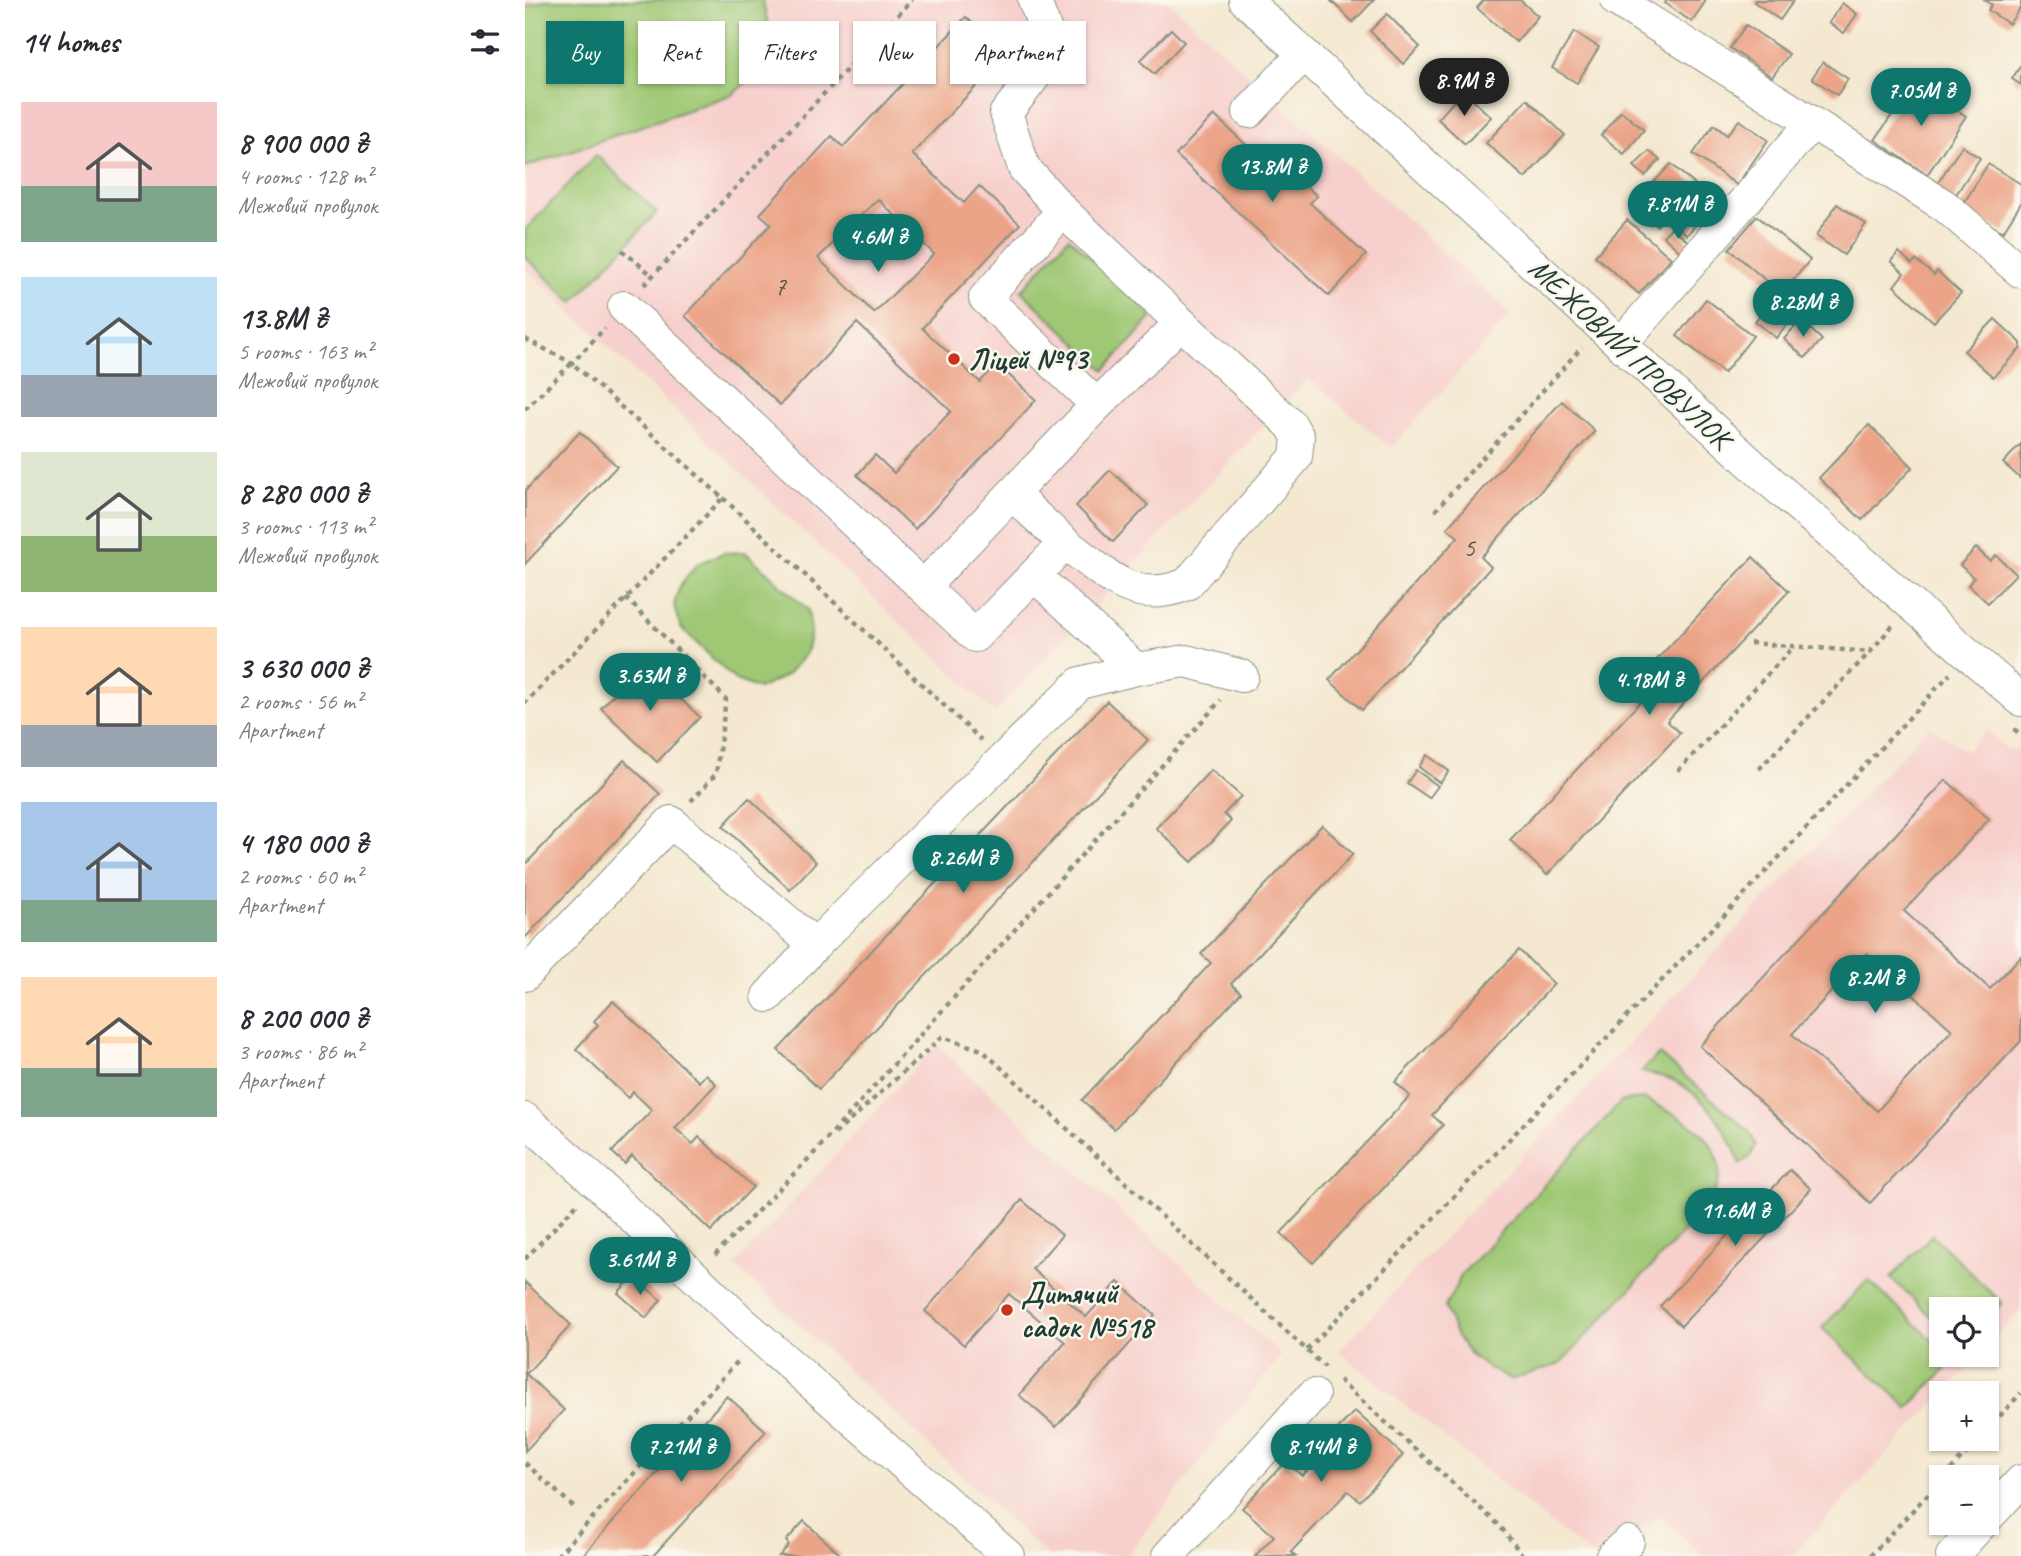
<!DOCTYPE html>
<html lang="en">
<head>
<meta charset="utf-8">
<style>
	:root { --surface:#fff; --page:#f7f7f7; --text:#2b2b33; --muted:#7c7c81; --accent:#0f766e }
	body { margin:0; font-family:Caveat,sans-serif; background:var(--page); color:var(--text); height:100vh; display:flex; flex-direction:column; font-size:26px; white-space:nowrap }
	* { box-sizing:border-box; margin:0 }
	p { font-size:23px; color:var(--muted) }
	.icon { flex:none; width:38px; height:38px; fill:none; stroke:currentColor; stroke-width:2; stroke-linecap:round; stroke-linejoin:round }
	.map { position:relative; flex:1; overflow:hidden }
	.sheet { display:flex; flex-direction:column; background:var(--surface); width:525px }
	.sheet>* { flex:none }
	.guide { position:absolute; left:21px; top:21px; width:665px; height:63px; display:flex; gap:14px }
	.controls { position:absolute; left:1404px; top:1297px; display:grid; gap:14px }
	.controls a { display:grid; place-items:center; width:70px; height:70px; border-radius:0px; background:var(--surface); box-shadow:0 2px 5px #0004; font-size:35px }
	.price { position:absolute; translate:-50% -60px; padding:0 16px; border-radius:24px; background:var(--accent); color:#fff; font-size:23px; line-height:46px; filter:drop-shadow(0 2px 4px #0008) }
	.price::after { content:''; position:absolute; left:50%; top:42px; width:21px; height:16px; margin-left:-10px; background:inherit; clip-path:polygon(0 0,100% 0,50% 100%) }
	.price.active { background:#222; color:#fff }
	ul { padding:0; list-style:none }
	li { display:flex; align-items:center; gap:21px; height:175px; padding:0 21px }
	li span { display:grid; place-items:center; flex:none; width:196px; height:140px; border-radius:0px; color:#555 }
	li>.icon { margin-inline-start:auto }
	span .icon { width:84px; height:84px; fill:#fffc; stroke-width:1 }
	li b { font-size:30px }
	h2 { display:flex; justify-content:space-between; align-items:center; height:84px; padding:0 21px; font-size:30px }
	.chip { padding:0 24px; border-radius:0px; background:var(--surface); box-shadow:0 2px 5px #0004; font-size:24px; line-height:63px }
	.chip.active { background:var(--accent); color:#fff }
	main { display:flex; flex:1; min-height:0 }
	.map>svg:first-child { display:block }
</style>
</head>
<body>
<main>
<section class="sheet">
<h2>14 homes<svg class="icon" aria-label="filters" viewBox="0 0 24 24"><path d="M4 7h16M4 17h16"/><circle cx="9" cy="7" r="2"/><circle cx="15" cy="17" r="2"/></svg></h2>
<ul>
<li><span style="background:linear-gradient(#f6c9c9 60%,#7fa58c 0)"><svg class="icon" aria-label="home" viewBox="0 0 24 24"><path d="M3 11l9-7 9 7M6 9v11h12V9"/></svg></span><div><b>8 900 000 ₴</b><p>4 rooms · 128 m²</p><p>Межовий провулок</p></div></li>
<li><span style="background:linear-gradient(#bfe0f5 70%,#9aa5b1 0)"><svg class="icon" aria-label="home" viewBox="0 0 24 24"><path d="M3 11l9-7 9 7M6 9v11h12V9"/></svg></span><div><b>13.8M ₴</b><p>5 rooms · 163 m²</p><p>Межовий провулок</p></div></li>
<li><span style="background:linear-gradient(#dfe7d0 60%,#8fb573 0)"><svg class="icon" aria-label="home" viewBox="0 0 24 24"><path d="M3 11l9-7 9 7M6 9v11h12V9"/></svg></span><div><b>8 280 000 ₴</b><p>3 rooms · 113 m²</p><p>Межовий провулок</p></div></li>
<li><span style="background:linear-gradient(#ffd9b3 70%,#9aa5b1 0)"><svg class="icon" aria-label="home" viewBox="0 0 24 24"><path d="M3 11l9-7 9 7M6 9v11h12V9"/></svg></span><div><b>3 630 000 ₴</b><p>2 rooms · 56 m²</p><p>Apartment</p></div></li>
<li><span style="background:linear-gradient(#a9c7e8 70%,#7fa58c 0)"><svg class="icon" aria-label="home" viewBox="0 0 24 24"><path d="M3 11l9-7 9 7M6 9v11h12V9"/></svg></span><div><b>4 180 000 ₴</b><p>2 rooms · 60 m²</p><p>Apartment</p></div></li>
<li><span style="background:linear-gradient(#ffd9b3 65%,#7fa58c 0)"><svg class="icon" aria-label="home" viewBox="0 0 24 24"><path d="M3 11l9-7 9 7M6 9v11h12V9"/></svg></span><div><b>8 200 000 ₴</b><p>3 rooms · 86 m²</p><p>Apartment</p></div></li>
</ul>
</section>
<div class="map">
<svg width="1496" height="1556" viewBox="0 0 1496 1556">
	<rect width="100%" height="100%" fill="#fbf7ec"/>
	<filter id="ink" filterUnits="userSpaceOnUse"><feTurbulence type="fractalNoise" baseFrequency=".0143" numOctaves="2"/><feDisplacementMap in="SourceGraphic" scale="14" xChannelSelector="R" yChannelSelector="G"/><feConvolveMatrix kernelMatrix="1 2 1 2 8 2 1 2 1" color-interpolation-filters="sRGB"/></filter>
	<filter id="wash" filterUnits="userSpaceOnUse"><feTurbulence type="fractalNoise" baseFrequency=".00686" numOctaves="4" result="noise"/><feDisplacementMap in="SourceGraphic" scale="28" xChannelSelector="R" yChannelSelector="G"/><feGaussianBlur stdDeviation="1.57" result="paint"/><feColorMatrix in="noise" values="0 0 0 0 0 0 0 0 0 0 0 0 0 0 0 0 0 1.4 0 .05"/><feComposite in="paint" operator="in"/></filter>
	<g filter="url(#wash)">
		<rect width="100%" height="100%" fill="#f4e8d0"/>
		<g fill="#f7d0cd">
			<path d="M0,0h642l344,314 -120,134 -83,-70 -313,335 -470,-445z"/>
			<path d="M1404,726l37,25 21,-21 21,20h13v560l-35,37v-38h-45v45l39,1 -36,38h-3v3l-149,160h-88l-43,-39 -63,39h-7l-253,-205z"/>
			<path d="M411,1045l345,310 -154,201h-79l-313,-291z"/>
		</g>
		<g fill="#9fc874" stroke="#5f8254" stroke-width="2">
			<path d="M21,0h216c2,9 6,18 6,27 2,27 -15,51 -35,67l-208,73v-160z"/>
			<path d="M71,155l61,57 -84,90 -48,-45v-27z"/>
			<path d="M544,237l84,79 -48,54 -84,-79z"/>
			<path d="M220,552l63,58 3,22 -5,21 -19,22 -28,14 -24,-9 -54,-52 -7,-23 6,-20 17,-21 26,-11z"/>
			<path d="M1134,1054l90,77 7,14 -5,11 -11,8c-11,-33 -34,-68 -67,-84 -9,-4 -21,-6 -32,-8z"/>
			<path d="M1120,1099c33,18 78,34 74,80 -1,8 -7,18 -10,26l-149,159 -50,16c-41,-22 -49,-29 -65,-73l17,-33 160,-173z"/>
			<path d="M1407,1235l70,68 -16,16v-10h-45v17l-50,-48z"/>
			<path d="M1343,1280l73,68v6l7,1 6,5 -46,48 -86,-80z"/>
		</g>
		<g id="blocks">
			<g fill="#eca488" fill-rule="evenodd">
				<path d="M805,0h44l-21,22z"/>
				<path d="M959,0h36l18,16 -22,26 -39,-34z"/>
				<path d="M1142,0h39l-14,22 -27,-19z"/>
				<path d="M1230,0h39l-14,20 -26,-18z"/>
				<path d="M1460,0h36v7l-12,17 -21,-14 4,-5z"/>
				<path d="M1317,3l15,11 -13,19 -15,-10z"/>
				<path d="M862,14l33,33 -17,17 -33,-33z"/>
				<path d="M441,17l40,38 -94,99 52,49 15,-17 41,38 -98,104 58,54 17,-18 39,36 -121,129 -58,-54 18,-20 19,18 57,-62 -94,-88 -77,82 -95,-89 86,-92 -11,-10 72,-78 11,11zM353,199l56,55 -60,59 -56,-55z"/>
				<path d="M1221,25l43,29 -17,23 -42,-29z"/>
				<path d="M646,29l13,13 -30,32 -14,-13z"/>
				<path d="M1049,32l25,15 -22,36 -25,-15z"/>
				<path d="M1298,62l25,17 -11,16 -25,-17z"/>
				<path d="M1496,65v20l-9,-6z"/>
				<path d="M1389,82l52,34 -39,59 -52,-35z"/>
				<path d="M938,91l28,26 -26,27 -27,-25z"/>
				<path d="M1002,99l38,36 -40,43 -39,-35z"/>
				<path d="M1096,111l23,19 -20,24 -23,-19z"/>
				<path d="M689,115l57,53 6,-8 40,36 -7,7 56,52 -37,41 -153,-141z"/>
				<path d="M1214,120l29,20 -31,45 -44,-31 21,-29 13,10z"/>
				<path d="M1437,146l18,12 -29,44 -18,-12z"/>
				<path d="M1124,151l11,9 -15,16 -11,-10z"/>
				<path d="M1146,164l44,38 -28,33 -28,-24 12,-14 -17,-15z"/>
				<path d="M1463,164l33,20v19l-18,29 -42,-24z"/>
				<path d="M1128,183l16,15 -13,14 8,6 -7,8 -24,-22z"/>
				<path d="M1312,204l29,20 -22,31 -28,-19z"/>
				<path d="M1232,216l53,44 -28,34 -53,-45z"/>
				<path d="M1102,220l44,38 -32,36 -44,-38z"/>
				<path d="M1147,227l21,19 -9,9 -21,-19z"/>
				<path d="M1374,252l13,12 4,-4 18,15 3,-4 24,22 -27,29 -40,-36 10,-13 -13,-12z"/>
				<path d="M1181,299l47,37 -29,37 -47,-37z"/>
				<path d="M1246,301l21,17 -16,20 -21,-17z"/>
				<path d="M1470,319l26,24v5l-28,29 -29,-26z"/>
				<path d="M1276,320l21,20 -17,18 -21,-19z"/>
				<path d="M1037,401l33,30 -114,126 10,10 -129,143 -33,-30 129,-143 -11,-9z"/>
				<path d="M1344,425l44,42 -51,53 -43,-42z"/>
				<path d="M55,432l37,34 -92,98v-73z"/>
				<path d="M1496,444v35l-18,-16z"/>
				<path d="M585,470l38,35 -35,37 -37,-36z"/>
				<path d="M1451,548l14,13 6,-6 20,19 -28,29 -20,-18 6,-7 -14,-13z"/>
				<path d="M1228,557l36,34 -122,130 13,12 -133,142 -37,-35 135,-143 -12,-12z"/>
				<path d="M118,664l57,53 -43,45 -56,-54z"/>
				<path d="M582,701l41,39 -329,349 -41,-39z"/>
				<path d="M902,755l22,16 -9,12 -21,-16z"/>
				<path d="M99,760l36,34 -135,144v-73z"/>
				<path d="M686,770l30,26 -17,18 7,7 -39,41 -36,-34z"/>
				<path d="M891,770l22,16 -9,12 -22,-15z"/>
				<path d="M1421,780l43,39 -85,92 86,78 31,-33v85l-151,162 -170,-157zM1342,953l85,77 -75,81 -85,-77z"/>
				<path d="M224,798l67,64 -26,28 -67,-64z"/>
				<path d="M797,825l31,29 -122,130 10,9 -127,136 -32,-29 129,-137 -10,-9z"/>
				<path d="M994,950l35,34 -122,131 11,10 -130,138 -32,-30 129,-137 -15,-14z"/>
				<path d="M88,1001l86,81 7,-8 10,10 -41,44 18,16 6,-7 54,50 -42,44 -79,-75 -7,8 -13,-12 40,-42 -19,-18 -5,6 -52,-49 22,-24 -4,-4z"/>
				<path d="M1265,1170l21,19 -130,137 -21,-20z"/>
				<path d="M497,1200l40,35 -30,34 54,48 32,-35 37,33 -99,112 -37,-32 46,-53 -56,-48 -45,51 -39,-34z"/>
				<path d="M108,1276l28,24 -15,18 -28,-25z"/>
				<path d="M0,1282l46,43 -45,49 38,36 -39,41z"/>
				<path d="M202,1396l39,35 -113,125h-71z"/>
				<path d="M830,1411l48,44 -43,46 -12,-10 -57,61 5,4h-41l19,-20 -32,-28 44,-47 16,15 13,-14 -5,-4z"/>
				<path d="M279,1521l38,35h-63l10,-11 -3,-4z"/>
			</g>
		</g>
	</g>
	<g filter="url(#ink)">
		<use href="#blocks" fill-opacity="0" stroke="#8a9282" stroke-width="2"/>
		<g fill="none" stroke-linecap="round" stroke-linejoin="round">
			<g stroke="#8a9282" stroke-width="34">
				<g id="minor">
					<path d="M720,0l526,482 250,218"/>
					<path d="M1091,0l329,206 76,66"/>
					<path d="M724,112l55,-58"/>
					<path d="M538,211l118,112 -84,82"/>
					<path d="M99,307l299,280 174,-182 -112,-107 78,-87 -39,-43 -18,-55 48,-62 -20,-51"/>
					<path d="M1096,344l191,-221"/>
					<path d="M540,543c41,30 68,64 122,41l109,-127 2,-20 -7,-12 -110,-102"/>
					<path d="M510,576l101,93"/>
					<path d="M398,587l52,49 90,-93 -53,-49"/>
					<path d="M0,975l146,-153 144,123"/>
					<path d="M243,996l47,-51 265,-262 56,-14 50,-8 56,15"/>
					<path d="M0,1119l72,64 145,139 266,234"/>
					<path d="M1461,1519l35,-38"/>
					<path d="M643,1556l145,-161"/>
					<path d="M1087,1556l16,-14"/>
					<path d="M1427,1556l31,-34"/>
				</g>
			</g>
			<g stroke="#8a9282" stroke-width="4.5" stroke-dasharray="5 5" stroke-linecap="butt">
				<path d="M97,250l31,26"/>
				<path d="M119,285l268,-285"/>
				<path d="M0,339l47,24 33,-35"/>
				<path d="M0,409l47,-46 151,135 -198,205"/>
				<path d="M198,498l258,242"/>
				<path d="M910,511l147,-164"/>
				<path d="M101,598l100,101 -10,75 -25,27"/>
				<path d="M1225,643l120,9 23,-27"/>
				<path d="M1489,729l7,6"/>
				<path d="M1234,769l111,-117"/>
				<path d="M1153,771l116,-125"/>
				<path d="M310,1134l107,-97 40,13 343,317"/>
				<path d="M190,1255l102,-105 404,-450"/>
				<path d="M0,1259l52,-55"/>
				<path d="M782,1350l432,-450 211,-226"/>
				<path d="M814,1380l161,146 23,30"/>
				<path d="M1461,1431l35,-38"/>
				<path d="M0,1463l50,45"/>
				<path d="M1419,1477l36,-39"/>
				<path d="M32,1556l183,-197"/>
				<path d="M1345,1556l71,-76"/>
			</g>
			<use href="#minor" stroke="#fff" stroke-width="32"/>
		</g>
	</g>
	<g fill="#c8321e" stroke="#fbf7ec" stroke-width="2.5">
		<circle cx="429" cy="359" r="7"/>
		<circle cx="482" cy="1310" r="7"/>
	</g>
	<g text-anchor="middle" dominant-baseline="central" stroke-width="5" stroke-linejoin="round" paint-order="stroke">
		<g font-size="26" fill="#525749">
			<text x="255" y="286">7</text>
			<text x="944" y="547">5</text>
		</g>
		<g font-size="30" fill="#1f3d34" stroke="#fbf7ec">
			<text transform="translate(1105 353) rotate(43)">МЕЖОВИЙ ПРОВУЛОК</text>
		</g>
		<g font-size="30" font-weight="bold" fill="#1f3d34" stroke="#fbf7ec" text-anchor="start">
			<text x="443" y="359">Ліцей №93</text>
			<text x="496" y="1293">Дитячий<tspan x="496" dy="34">садок №518</tspan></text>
		</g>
	</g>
</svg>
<div class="controls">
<a><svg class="icon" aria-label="locate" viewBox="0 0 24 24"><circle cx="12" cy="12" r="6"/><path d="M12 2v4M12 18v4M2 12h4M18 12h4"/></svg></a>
<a>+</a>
<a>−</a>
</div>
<b class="price active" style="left:939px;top:118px">8.9M ₴</b>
<b class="price" style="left:1396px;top:128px">7.05M ₴</b>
<b class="price" style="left:747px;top:204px">13.8M ₴</b>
<b class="price" style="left:1153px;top:241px">7.81M ₴</b>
<b class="price" style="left:353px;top:274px">4.6M ₴</b>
<b class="price" style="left:1278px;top:339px">8.28M ₴</b>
<b class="price" style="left:125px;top:713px">3.63M ₴</b>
<b class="price" style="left:1124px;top:717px">4.18M ₴</b>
<b class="price" style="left:438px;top:895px">8.26M ₴</b>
<b class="price" style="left:1350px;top:1015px">8.2M ₴</b>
<b class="price" style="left:1210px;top:1248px">11.6M ₴</b>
<b class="price" style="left:115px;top:1297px">3.61M ₴</b>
<b class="price" style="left:156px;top:1484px">7.21M ₴</b>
<b class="price" style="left:796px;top:1484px">8.14M ₴</b>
<div class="guide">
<a class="chip active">Buy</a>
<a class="chip">Rent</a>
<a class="chip">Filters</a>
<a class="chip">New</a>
<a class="chip">Apartment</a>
</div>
</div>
</main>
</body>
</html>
